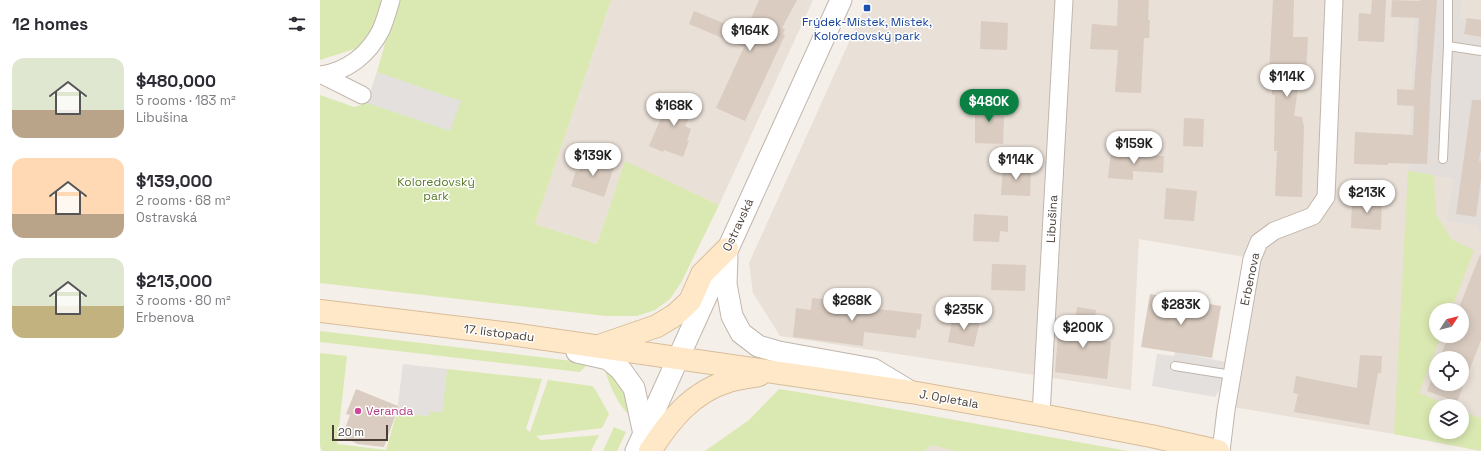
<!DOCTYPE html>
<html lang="en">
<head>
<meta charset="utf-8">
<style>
	:root { --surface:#fff; --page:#f7f7f7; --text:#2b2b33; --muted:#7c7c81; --accent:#0b8043 }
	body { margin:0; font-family:"Space Grotesk",sans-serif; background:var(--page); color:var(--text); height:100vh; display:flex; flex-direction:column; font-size:15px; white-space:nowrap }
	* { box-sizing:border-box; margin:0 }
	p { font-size:13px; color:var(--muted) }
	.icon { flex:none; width:22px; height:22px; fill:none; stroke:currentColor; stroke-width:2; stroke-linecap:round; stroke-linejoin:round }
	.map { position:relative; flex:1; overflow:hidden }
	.sheet { display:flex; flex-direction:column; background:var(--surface); width:320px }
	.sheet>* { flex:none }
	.needle { width:26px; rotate:54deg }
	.fabs { position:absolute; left:1109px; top:303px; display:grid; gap:8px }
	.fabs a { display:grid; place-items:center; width:40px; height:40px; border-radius:50%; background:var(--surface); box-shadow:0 2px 10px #0003; font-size:20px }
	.scale { position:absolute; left:12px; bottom:10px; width:56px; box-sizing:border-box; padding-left:4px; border:2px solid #493f37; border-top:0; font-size:11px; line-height:14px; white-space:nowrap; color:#493f37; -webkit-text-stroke:3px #fff; paint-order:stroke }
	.price { position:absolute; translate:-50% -34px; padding:0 9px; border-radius:14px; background:#fff; color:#222; font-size:13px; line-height:26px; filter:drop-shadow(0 1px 2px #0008) }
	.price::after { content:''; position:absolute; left:50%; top:24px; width:12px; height:9px; margin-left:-6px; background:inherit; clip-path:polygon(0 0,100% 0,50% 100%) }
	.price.selected { background:var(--accent); color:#fff }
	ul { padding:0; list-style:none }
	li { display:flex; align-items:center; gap:12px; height:100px; padding:0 12px }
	li span { display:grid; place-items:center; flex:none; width:112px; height:80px; border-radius:12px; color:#555 }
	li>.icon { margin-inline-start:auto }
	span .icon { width:48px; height:48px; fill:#fffc; stroke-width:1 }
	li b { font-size:17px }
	h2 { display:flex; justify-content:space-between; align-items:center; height:48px; padding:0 12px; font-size:17px }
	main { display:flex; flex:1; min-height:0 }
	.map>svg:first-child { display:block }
</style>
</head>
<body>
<main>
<section class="sheet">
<h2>12 homes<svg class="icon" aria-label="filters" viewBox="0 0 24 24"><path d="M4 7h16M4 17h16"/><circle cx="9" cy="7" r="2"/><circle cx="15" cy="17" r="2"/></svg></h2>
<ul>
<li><span style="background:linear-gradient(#dfe7d0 65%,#b9a48a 0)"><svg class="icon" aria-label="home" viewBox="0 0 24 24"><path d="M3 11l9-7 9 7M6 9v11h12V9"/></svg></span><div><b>$480,000</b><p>5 rooms · 183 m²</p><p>Libušina</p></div></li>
<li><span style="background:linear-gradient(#ffd9b3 70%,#b9a48a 0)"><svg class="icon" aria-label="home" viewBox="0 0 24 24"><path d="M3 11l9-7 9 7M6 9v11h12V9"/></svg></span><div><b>$139,000</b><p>2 rooms · 68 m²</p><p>Ostravská</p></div></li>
<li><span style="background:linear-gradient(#dfe7d0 60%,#c2b280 0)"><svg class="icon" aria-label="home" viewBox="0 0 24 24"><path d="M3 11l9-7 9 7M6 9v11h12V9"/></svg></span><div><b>$213,000</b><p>3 rooms · 80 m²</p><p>Erbenova</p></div></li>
</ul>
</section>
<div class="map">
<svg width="1161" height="451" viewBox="0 0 1161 451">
	<rect width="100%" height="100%" fill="#f5efe9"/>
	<g fill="#e9e0d7" fill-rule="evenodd">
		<path d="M291,0h202l-94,205 -94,-43 -28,82 -62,-20z"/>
		<path d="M548,0h546l-6,171 45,8 28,55v217l-87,-17 -167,-28 24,-148 -112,-19 -8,151 -351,-54 -27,-43 -4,-30zM1116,310h26v26h-26zM1116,358h26v26h-26zM1116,406h26v26h-26z"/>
		<path d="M1143,0h18v20l-21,-3z"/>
		<path d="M612,445l23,5 1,1h-32z"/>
	</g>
	<path fill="#e4deda" d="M1094,0h49l-3,17 21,3v214l-5,-9 -29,-4 6,-42 -45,-8z"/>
	<g fill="#dae9b1">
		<path d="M0,0h64l-12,30 -8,13 -10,6 -34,11z"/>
		<path d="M77,0h214l-76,224 62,20 28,-83 94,44 -38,78 -11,16 -15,11 -18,6h-31l-286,-33v-188l34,12 13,-4 10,-31z"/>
		<path d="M1088,171l26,4 2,39 15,25 23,11 -23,60h-15v26h5l-22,57 31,13h-14v26h26v-21l18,7 1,-1v34l-87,-17z"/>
		<path d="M0,331l269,32 -9,9 -260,-30z"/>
		<path d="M0,353l27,3 -10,88 49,6 11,-38 31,4 1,-5 13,1 5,-43 95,10 -16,50 4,3 18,-52 44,6 3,3 14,25 -7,14 -66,8 5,4 58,-5 -8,16h-269l-2,-5z"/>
		<path d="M284,366l18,13 8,36c-12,-8 -23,-35 -26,-49z"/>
		<path d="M459,389l31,5 318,57h-172l-24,-6 -8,6h-219l44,-31z"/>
		<path d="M294,427l12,5 -9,19h-14z"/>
	</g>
	<g fill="#e3e0de">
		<path d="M57,72l84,29 -11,30 -83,-28z"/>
		<path d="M855,352l51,10 -4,24 -7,11 -63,-11 5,-32 17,2z"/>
		<path d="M83,364l44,5 -5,44 -12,-2 -1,5 -32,-4z"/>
	</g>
	<g fill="#daccc1">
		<path d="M439,0h38l-15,28 3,1 -2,5 2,1 -40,86 -29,-13 28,-61 -55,-23 5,-13 51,21z"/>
		<path d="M798,0h31l-1,20h2l-1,18h-5l-3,55 -26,-1 3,-42 -28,-1 2,-25 25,2z"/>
		<path d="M953,0h21l-1,37h15l-3,52 -7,-1 -4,28 8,1 1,7h1l-2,73 -27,-1 2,-45h-3l1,-56h-3v-5h-4z"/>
		<path d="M1052,0h14l-2,42 -26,-1 1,-28 12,1z"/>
		<path d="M1072,0l28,1v-1h17l-6,82 -4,82 -39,-1v2l-34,-1 1,-32 58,3 1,-29 -17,-1v-16l17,1 5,-72 -28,-1z"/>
		<path d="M1147,18l14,2v17l-17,-3z"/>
		<path d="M661,21l27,2 -1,27 -27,-1z"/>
		<path d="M356,93l21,9 -12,24 6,3 -4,11 2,1 -6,16 -19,-7 -1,2 -14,-6 13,-30 3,1z"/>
		<path d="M1152,100h9v49l-2,12h2v18l-5,38 -20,-3z"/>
		<path d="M655,102l26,1v13h3l-1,28 -28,-1z"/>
		<path d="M864,118l20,1 -1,28 -20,-1z"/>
		<path d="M791,152l53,4 -1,17 -30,-2v9l-25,-2z"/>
		<path d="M264,157l30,10 -10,30 -33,-11 5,-15 3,1z"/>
		<path d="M683,166l28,1 -1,29 -29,-1z"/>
		<path d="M846,188l31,3 -3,30 -30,-2z"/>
		<path d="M1043,197l16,1v4h3l-1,28 -30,-2 1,-27 11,1z"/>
		<path d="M654,214l34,2v16l-8,-1 -1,11 -26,-1z"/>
		<path d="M1160,255h1v85l-24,62 -30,-11 9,-23v16h26v-26h-22l8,-22h14v-26h-4z"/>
		<path d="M672,264l34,1 -1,26 -34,-1z"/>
		<path d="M830,294l71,12 -9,52 -71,-11z"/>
		<path d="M492,298l67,8 -1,3 44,5 -2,16 -3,-1 -1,9 -52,-6 -1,14 -70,-9 3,-29 15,2z"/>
		<path d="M757,307l19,3 -4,29 19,3 -4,37 -52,-7 3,-37 15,2z"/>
		<path d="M633,316l27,5 -6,26 -26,-5z"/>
		<path d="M1040,355l22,1 -1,17h-3l-9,52 -75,-13 4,-18 -5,-1 3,-17 61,12z"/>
		<path d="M36,389l42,17 -2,8 -12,33 -26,-3 -16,-7 8,-22 -4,-1z"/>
	</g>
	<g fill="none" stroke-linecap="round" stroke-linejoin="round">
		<g stroke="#c0b5ab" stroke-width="10">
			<g id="service">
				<path d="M1128,46l33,5"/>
				<path d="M1123,159l5,-113v-46"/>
				<path d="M855,366l57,9"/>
			</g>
		</g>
		<g stroke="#c0b5ab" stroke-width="19">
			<g id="minor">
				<path d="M0,75c27,-3 49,-21 61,-45 4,-9 7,-20 10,-30"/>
				<path d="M2,75l40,20"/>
				<path d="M721,415l23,-415"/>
				<path d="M901,451l5,-41 26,-151 7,-17 15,-11 39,-15 13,-19 8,-197"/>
			</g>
		</g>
		<g stroke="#c0b5ab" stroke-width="23">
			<g id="tertiary">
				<path d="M407,257l-1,27 6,32 9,17 17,13 21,6 94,17 38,23"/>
				<path d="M257,352l31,7 13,11 13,18 10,46"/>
				<path d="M316,451l205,-451"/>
			</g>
		</g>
		<g stroke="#d8bd9a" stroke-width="24">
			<g id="secondary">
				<path d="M0,311l191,23 400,58 130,23 110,21 67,15"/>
				<path d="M282,345l55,-19 18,-11 15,-14 12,-27 25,-25"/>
				<path d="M330,451c20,-31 42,-59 79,-70 10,-3 21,-4 30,-6"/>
			</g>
		</g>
		<use href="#service" stroke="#fff" stroke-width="8"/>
		<use href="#minor" stroke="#fff" stroke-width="17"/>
		<use href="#tertiary" stroke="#fff" stroke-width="21"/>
		<use href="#secondary" stroke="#ffe8c8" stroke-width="22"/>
	</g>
	<rect fill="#1a4fb4" stroke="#fff" stroke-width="1.5" x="543" y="4" width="8" height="8" rx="2"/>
	<circle fill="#d1479c" stroke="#fff" stroke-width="1.5" cx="38" cy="411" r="4"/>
	<g text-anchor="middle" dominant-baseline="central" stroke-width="3" stroke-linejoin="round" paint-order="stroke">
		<g font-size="12" fill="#164399" stroke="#fff">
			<text x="547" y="22">Frýdek-Místek, Místek,<tspan x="547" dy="14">Koloredovský park</tspan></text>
		</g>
		<g font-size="12" fill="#577c28" stroke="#fff">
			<text x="116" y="182">Koloredovský<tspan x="116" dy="14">park</tspan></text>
		</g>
		<g font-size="12" fill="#493f37" stroke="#fff">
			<text transform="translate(732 219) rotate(-87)">Libušina</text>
			<text transform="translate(418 225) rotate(-65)">Ostravská</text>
			<text transform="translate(930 279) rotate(-78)">Erbenova</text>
			<text transform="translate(179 333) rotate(7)">17. listopadu</text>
			<text transform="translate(629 399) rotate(10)">J. Opletala</text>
		</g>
		<g font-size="12" fill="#b23c85" stroke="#fff" text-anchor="start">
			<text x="46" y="411">Veranda</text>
		</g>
	</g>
</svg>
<div class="fabs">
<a><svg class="needle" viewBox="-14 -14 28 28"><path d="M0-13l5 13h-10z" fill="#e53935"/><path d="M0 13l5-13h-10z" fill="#7c7c81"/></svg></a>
<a><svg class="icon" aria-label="locate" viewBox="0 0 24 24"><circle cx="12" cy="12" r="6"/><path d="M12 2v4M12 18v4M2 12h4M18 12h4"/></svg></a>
<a><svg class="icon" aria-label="layers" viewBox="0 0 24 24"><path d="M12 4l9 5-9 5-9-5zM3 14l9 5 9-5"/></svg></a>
</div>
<div class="scale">20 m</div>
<b class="price" style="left:430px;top:52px">$164K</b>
<b class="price" style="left:967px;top:98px">$114K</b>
<b class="price selected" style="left:669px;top:123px">$480K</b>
<b class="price" style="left:354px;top:127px">$168K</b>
<b class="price" style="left:814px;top:165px">$159K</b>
<b class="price" style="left:273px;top:177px">$139K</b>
<b class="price" style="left:696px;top:181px">$114K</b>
<b class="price" style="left:1047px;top:214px">$213K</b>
<b class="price" style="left:532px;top:322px">$268K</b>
<b class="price" style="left:861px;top:326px">$283K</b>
<b class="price" style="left:644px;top:331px">$235K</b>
<b class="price" style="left:763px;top:349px">$200K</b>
</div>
</main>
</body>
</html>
